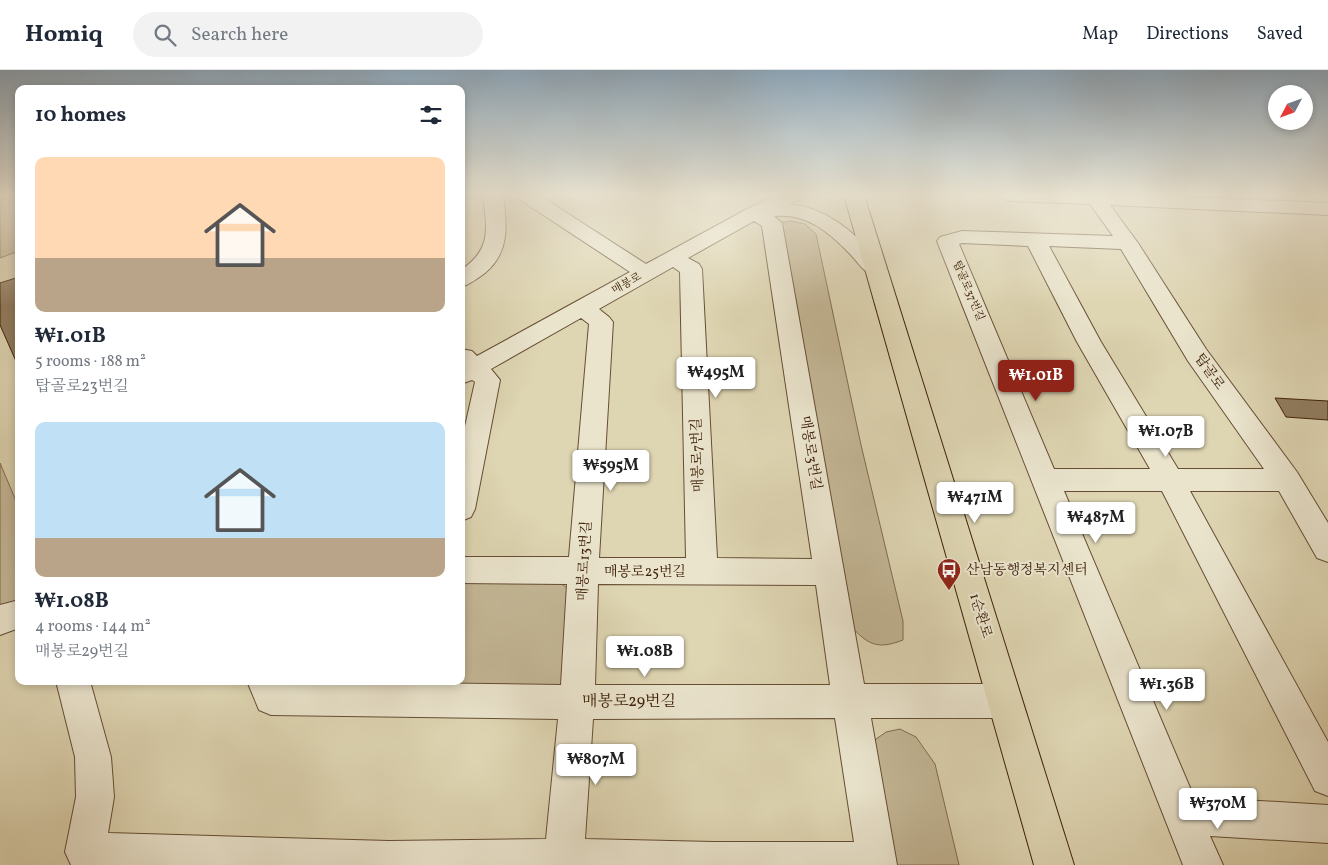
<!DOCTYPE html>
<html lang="en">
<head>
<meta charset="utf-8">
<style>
	:root { --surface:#fff; --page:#f2f2f3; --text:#1f2937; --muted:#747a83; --line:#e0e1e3; --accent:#8f2418 }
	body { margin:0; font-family:Vollkorn,"Noto Serif KR",serif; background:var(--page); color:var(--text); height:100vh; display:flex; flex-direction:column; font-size:19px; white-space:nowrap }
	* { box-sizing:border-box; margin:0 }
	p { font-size:16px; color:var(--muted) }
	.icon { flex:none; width:28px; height:28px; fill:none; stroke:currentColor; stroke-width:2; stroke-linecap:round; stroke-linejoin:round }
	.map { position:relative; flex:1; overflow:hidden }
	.drawer { position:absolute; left:15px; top:15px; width:450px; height:600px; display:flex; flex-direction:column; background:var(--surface); border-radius:10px; box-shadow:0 2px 8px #0003 }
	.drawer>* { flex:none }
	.needle { width:32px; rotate:229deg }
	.buttons { position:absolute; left:1268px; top:15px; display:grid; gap:10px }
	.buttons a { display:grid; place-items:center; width:45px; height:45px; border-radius:50%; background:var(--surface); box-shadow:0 2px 8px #0003; font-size:25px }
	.price { position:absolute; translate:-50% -42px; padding:0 11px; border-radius:5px; background:#fff; color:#222; font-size:16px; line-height:32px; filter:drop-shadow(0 1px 2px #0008) }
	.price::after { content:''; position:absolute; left:50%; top:30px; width:15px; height:11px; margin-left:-8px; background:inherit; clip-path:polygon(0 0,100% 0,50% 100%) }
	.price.active { background:var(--accent); color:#fff }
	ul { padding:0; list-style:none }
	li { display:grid; align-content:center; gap:10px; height:265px; padding:0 20px }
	li span { display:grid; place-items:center; height:155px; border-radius:10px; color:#555 }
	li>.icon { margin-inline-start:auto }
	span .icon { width:90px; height:90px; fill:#fffc; stroke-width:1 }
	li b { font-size:21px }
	h2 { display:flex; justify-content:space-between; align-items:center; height:60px; padding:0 20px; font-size:21px }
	header { display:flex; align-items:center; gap:30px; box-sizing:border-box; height:70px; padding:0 25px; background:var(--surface); border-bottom:1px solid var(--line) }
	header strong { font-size:24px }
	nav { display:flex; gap:28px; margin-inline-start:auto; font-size:18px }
	.search { width:350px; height:45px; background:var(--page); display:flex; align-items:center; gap:12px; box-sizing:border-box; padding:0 18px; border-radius:28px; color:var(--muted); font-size:19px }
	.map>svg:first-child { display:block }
</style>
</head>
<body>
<header>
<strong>Homiq</strong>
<div class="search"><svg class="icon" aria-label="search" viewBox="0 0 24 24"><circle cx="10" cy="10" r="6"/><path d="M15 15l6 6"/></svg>Search here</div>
<nav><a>Map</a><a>Directions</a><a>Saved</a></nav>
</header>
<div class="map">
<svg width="1328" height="795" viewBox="0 0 1328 795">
	<rect width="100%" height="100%" fill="#ded5b2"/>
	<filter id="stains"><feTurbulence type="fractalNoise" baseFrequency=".004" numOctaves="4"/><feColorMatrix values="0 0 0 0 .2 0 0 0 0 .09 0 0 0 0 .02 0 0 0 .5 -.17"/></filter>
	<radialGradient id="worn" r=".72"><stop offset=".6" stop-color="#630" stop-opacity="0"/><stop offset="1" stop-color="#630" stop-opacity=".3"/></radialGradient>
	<g fill="#c3b695" stroke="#806b4f">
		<path d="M0,125h19v56l-19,7z"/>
		<path d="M791,151l14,3 11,10 45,211 42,176v19c-30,12 -38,1 -58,-20l-66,-397z"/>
		<path d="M0,393l19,45v97l-19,5z"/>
		<path d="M461,508l98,4 12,9 -5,95 -190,6 2,-11h83z"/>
		<path d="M900,659l16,8 19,27 24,101h-71l-16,-123 14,-10z"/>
	</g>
	<g fill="#917e61" stroke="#3e2009">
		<path d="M19,207v91l-19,-43v-42z"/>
		<path d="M1275,328l53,3v19l-42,-3z"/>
	</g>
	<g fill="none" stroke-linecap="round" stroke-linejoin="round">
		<g stroke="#664d33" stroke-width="2">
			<g id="minor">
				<path d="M483,125h20c4,30 7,57 -18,78 -8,6 -15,11 -24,14v-17c31,-21 26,-41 22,-75z"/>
				<path d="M516,125h23l107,69 101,-55 31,-14h25l-3,4 -11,5c41,4 66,31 94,58l3,5 -3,5c-5,1 -11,2 -16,0 -6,-4 -11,-12 -16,-17 -22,-23 -44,-42 -77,-39l8,7 82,461h141l12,5 5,12 -5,12 -12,5h-134l26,147h-826l-6,-13 11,-55 -1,-40 -19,-76h34l21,76 3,40 -6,36 281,8 157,-2 12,-120 -287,-4 -12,-5 -12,-29 314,4 6,-101 -106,-1v-26h108l20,-233 -8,-6 -90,51 9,11 -25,129 -4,8 -10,4v-77l14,-62 -3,-2 -11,4v-35l11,2 5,5 153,-84 -111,-73zM754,151l8,5 50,333 -95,-1 -15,-289 -3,-5 -11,-6zM673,197l7,5 6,286h-87l14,-236 -4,-5 -10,-8zM598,514l218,1 14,100h-235zM835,648l19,124h-141l-128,-3 8,-120z"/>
				<path d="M1001,125h138l189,8v12l-218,-10 28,38 68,106 91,123 31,51v39l-11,-4 -38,-67h-89l138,251v54l-13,-5 -153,-300h-98l130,306 134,8v38l-118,-7 13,29h-40l-246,-624 3,-4 22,-6 151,5 -23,-32 -79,-3 -7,-2zM962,173l66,3 49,96 73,127h-96l-95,-225zM1049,176l72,3 67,112 76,108h-86l-77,-127z"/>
				<path d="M19,530v28l-19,7v-30z"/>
			</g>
		</g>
		<g stroke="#3e2009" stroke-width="2">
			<path id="major" d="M844,125h20l210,670h-40z"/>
		</g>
		<use href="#minor" fill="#eae4cd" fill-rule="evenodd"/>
		<use href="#major" fill="#ded5b2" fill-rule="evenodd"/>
	</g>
	<linearGradient id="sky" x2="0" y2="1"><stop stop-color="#8ea8bc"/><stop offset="0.53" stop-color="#f0ecdc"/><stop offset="1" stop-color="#f0ecdc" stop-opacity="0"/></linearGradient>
	<rect width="1328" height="236" fill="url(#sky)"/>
	<defs>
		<g id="bus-pin" transform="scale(1.25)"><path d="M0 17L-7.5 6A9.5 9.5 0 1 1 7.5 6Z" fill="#8f2418" stroke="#eae4cd"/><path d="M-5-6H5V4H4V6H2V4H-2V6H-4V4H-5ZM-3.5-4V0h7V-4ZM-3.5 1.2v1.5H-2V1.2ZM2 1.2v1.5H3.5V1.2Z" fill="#fff"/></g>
	</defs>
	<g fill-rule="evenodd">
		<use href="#bus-pin" x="949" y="500"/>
	</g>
	<g text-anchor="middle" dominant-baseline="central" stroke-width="4" stroke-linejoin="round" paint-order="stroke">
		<g font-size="11" fill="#3e2009" stroke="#eae4cd">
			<text transform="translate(627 214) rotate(-29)">매봉로</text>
			<text transform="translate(968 221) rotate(67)">탑골로37번길</text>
		</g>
		<g font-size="14" fill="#3e2009" stroke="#eae4cd">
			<text transform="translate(1209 302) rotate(55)">탑골로</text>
			<text transform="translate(810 383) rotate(81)">매봉로3번길</text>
			<text transform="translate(698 385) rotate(-92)">매봉로7번길</text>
			<text transform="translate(585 491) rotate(-87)">매봉로13번길</text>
			<text x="645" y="502">매봉로25번길</text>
			<text transform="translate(980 546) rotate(73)">1순환로</text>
		</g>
		<g font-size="14" fill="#3e2009" stroke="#eae4cd" text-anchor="start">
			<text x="966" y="500">산남동행정복지센터</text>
		</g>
		<g font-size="16" fill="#3e2009" stroke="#eae4cd">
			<text x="629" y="632">매봉로29번길</text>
		</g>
	</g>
	<rect width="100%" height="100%" filter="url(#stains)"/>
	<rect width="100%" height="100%" fill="url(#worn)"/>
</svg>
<div class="buttons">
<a><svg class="needle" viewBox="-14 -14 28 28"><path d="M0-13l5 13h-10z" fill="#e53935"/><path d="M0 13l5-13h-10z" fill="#747a83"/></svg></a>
</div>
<b class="price" style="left:716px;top:329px">₩495M</b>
<b class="price active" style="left:1036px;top:332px">₩1.01B</b>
<b class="price" style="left:1166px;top:388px">₩1.07B</b>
<b class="price" style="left:611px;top:422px">₩595M</b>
<b class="price" style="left:975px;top:454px">₩471M</b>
<b class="price" style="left:1096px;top:474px">₩487M</b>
<b class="price" style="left:645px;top:608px">₩1.08B</b>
<b class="price" style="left:1167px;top:641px">₩1.36B</b>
<b class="price" style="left:596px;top:716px">₩807M</b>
<b class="price" style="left:1218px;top:760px">₩370M</b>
<section class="drawer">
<h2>10 homes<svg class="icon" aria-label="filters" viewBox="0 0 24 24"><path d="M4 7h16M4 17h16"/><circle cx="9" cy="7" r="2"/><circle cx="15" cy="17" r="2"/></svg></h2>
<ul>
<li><span style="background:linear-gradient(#ffd9b3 65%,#b9a48a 0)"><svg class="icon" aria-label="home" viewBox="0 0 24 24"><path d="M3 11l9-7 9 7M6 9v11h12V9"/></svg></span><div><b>₩1.01B</b><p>5 rooms · 188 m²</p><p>탑골로23번길</p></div></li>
<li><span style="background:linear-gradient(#bfe0f5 75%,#b9a48a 0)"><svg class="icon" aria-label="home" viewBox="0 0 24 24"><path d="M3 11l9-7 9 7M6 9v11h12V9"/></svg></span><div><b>₩1.08B</b><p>4 rooms · 144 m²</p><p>매봉로29번길</p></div></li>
</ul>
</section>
</div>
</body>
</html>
